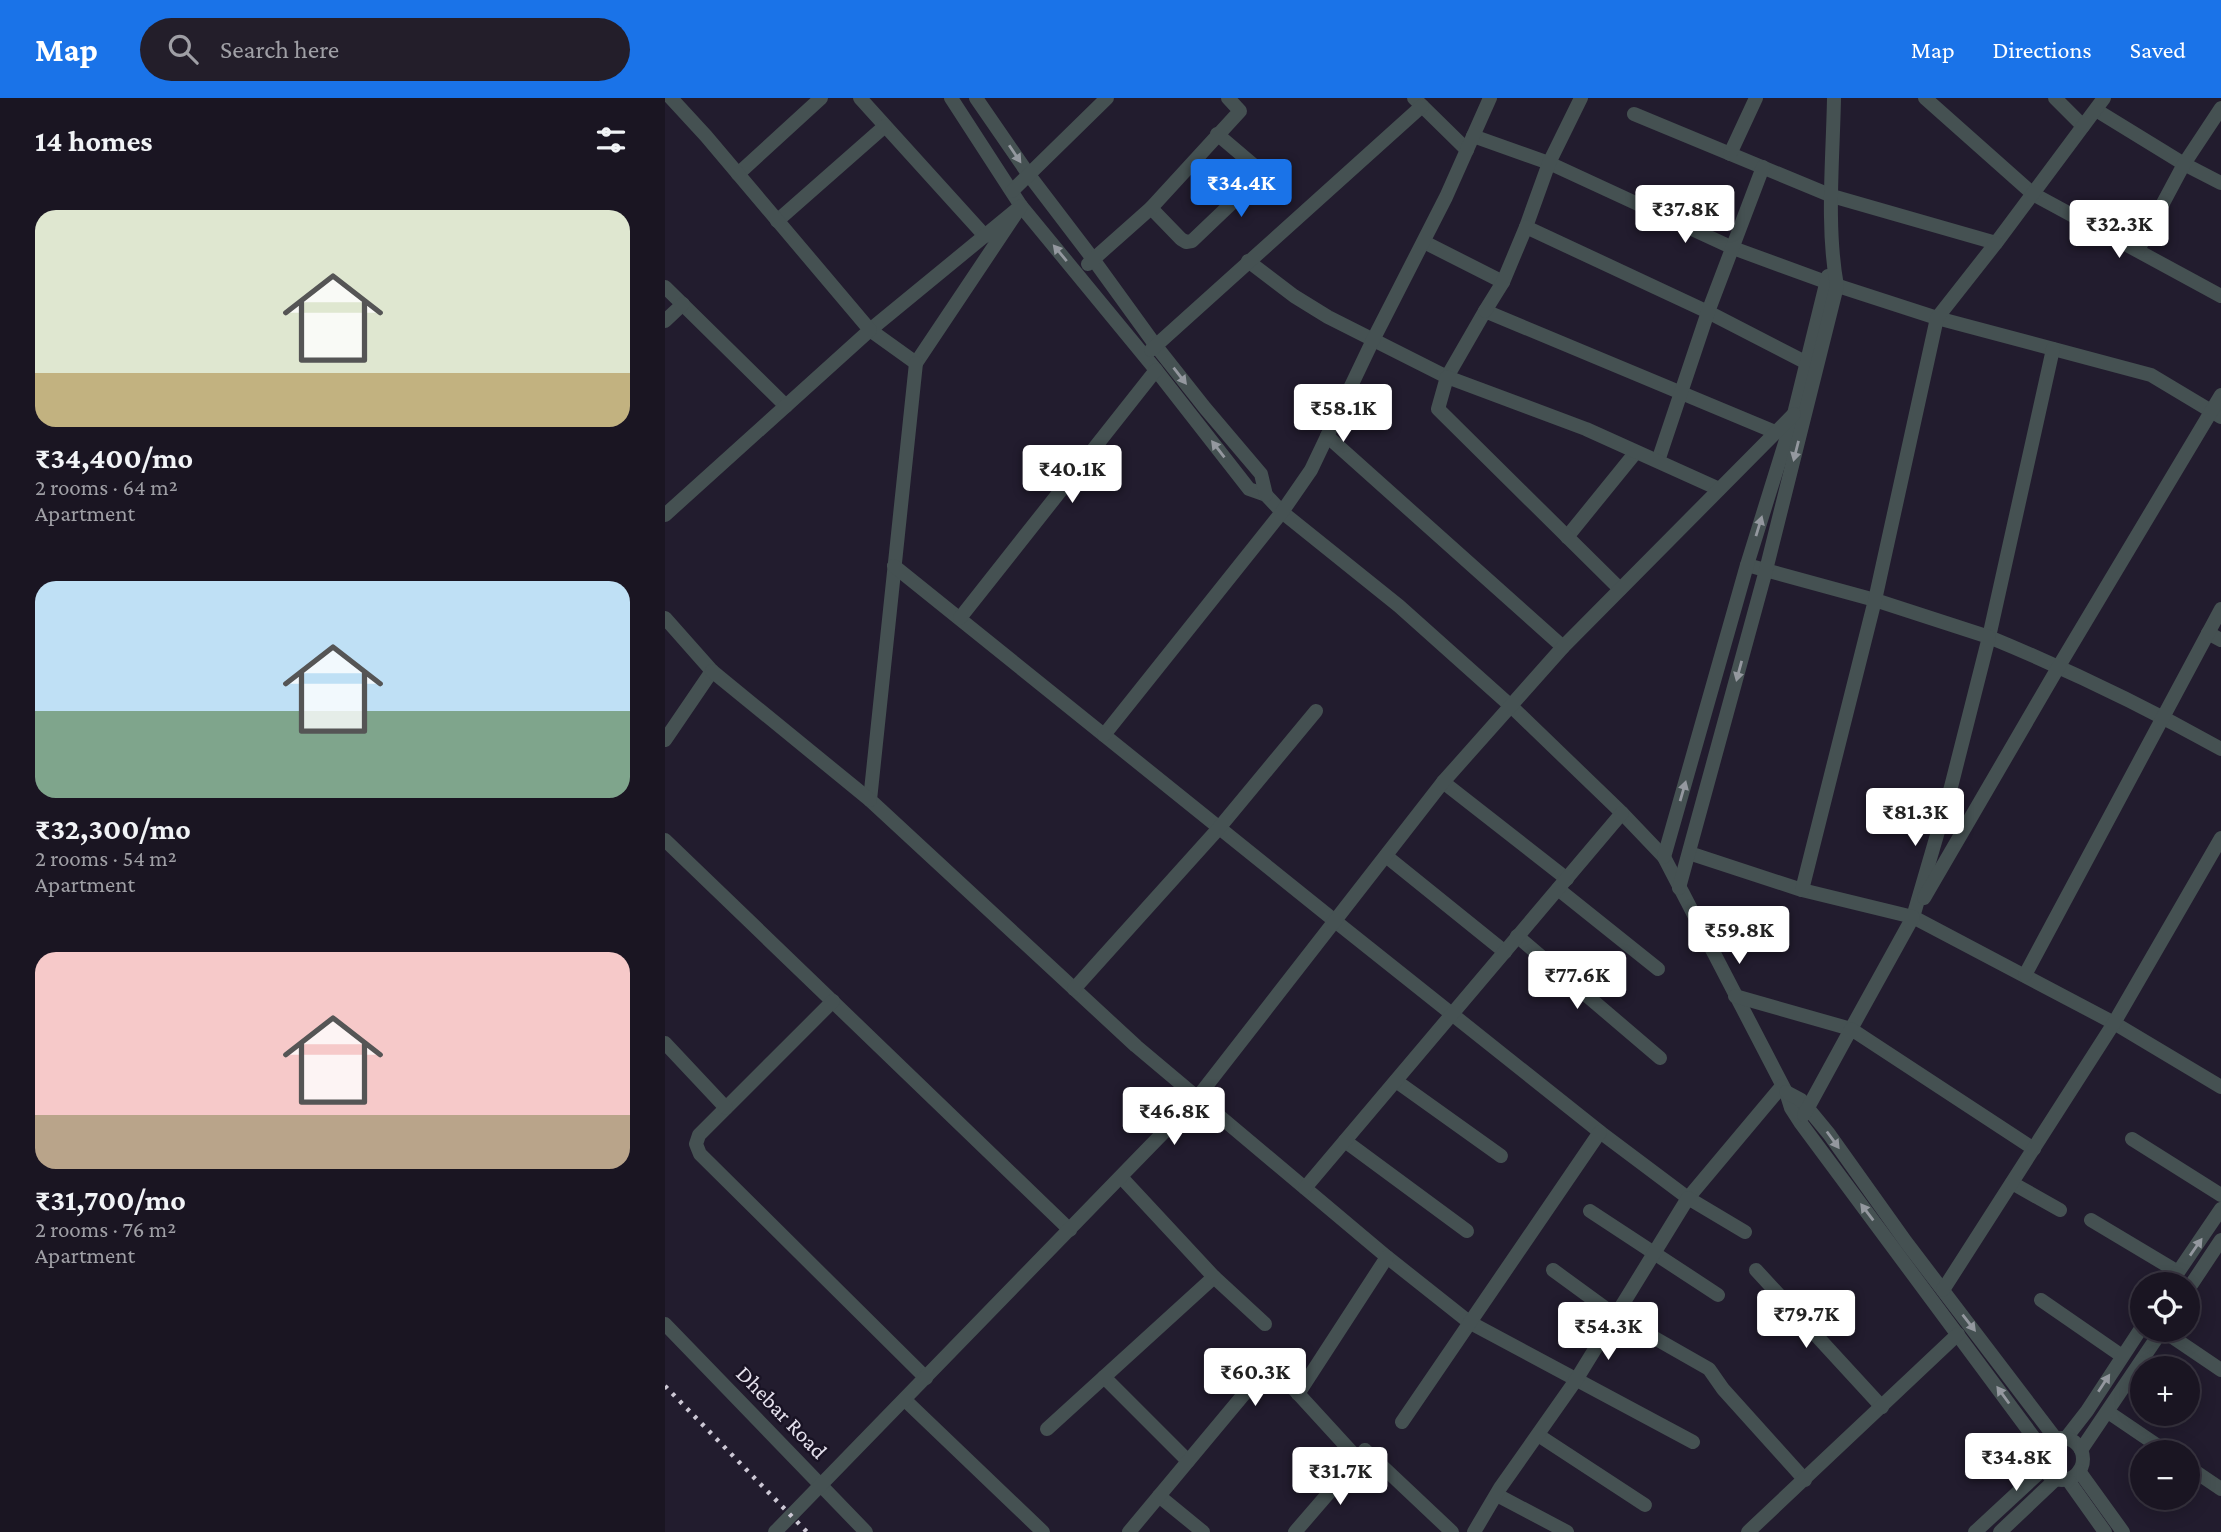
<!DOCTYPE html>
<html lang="en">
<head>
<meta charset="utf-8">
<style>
	:root { --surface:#1a1522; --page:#231e2a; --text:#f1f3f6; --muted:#9f9fa5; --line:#383440; --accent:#1a73e8 }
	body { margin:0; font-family:"Crimson Pro",serif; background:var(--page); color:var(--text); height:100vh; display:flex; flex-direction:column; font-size:26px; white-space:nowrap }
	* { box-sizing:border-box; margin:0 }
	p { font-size:23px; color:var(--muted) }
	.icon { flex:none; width:38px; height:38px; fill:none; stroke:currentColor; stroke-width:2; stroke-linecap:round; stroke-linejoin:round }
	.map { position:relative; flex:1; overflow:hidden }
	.panel { display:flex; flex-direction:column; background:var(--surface); width:665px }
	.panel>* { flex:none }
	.controls { position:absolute; left:1465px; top:1174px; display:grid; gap:14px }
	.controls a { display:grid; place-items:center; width:70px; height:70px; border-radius:50%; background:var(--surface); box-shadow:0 4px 18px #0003,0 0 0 2px var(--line); font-size:35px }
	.price { position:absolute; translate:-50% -60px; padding:0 16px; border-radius:7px; background:#fff; color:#222; font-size:23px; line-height:46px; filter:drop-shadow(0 2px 4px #0008) }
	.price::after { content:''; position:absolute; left:50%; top:42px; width:21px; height:16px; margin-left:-10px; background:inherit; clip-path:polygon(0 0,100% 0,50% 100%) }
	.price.selected { background:var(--accent); color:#fff }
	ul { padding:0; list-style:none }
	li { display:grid; align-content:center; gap:14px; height:371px; padding:0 35px }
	li span { display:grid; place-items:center; height:217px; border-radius:21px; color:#555 }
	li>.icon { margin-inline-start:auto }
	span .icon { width:126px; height:126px; fill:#fffc; stroke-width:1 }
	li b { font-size:30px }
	h2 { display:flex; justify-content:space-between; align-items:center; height:84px; padding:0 35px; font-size:30px }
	header { display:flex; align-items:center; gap:42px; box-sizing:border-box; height:98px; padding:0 35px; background:var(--accent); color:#fff }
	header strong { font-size:33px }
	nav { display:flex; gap:38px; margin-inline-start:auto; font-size:24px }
	.search { width:490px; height:63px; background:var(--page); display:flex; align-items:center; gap:18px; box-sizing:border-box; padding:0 24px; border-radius:38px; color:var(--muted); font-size:26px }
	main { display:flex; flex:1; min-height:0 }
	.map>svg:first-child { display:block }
</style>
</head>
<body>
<header>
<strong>Map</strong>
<div class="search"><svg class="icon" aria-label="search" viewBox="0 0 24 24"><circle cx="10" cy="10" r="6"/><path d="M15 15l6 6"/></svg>Search here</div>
<nav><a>Map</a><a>Directions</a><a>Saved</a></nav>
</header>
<main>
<section class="panel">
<h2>14 homes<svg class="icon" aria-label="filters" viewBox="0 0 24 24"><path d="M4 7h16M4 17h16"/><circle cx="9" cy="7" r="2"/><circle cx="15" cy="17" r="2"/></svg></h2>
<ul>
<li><span style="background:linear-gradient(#dfe7d0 75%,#c2b280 0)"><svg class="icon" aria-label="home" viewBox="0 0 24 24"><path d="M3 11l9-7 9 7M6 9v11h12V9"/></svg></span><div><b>₹34,400/mo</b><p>2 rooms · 64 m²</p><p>Apartment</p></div></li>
<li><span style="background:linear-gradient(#bfe0f5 60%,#7fa58c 0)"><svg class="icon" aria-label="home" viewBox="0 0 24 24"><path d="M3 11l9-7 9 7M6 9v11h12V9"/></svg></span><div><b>₹32,300/mo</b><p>2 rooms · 54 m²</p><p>Apartment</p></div></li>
<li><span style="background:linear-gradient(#f6c9c9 75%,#b9a48a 0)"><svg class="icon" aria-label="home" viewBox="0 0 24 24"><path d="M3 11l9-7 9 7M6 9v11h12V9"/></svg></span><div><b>₹31,700/mo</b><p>2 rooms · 76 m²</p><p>Apartment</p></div></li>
</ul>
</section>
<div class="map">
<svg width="1556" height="1434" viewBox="0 0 1556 1434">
	<rect width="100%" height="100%" fill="#221c2e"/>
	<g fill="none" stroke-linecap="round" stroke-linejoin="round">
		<g stroke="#455152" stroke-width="14">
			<path d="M195,0l125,138"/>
			<path d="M286,0l70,108 135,164 93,119 17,6 16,17 117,94 113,101 110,106 42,44 122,235 5,16 9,14 243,328"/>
			<path d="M311,0l53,77 64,84 63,87 49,62 56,66 5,21"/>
			<path d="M749,0l53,52"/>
			<path d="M1260,0l108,96 188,102"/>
			<path d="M1390,0l28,28"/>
			<path d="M1431,12l88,54 37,19"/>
			<path d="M969,16l198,82 164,47 108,-145"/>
			<path d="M808,38l76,27 184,85 93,34 111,36 214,57 70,42"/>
			<path d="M1065,56l26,-56"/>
			<path d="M73,76l83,-76"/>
			<path d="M347,93l95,-93"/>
			<path d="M356,108l-105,157 -46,-33z"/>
			<path d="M486,110l30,31 5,3 6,-1 65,-62 3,-5 -3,-6 -40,-34"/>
			<path d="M112,123l108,-95"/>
			<path d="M861,129l23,-64 32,-65"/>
			<path d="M759,144l79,40"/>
			<path d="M1473,152l46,-86 37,-56"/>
			<path d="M583,163l46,35 34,21 119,60 38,-66 290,121"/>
			<path d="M423,166l63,-56 89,-97 -12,-13"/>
			<path d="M0,189l121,119"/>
			<path d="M820,213l18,-29 23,-55 182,85 99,51"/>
			<path d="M0,223l18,-17"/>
			<path d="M1388,251l-64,288c80,33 157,70 232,112"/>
			<path d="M486,252l271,-244"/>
			<path d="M251,265l-46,437 266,246 251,211 82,65 224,120"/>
			<path d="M662,338l236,211"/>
			<path d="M993,363l50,-149 55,-145"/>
			<path d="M0,417l205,-185 -164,-194 -35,-38"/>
			<path d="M902,439l69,-85"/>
			<path d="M1082,467l128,35 114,37 -38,150 -38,130 201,106 107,64"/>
			<path d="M229,468l441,355 265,211 88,66 94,-112"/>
			<path d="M955,491l-182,-180 9,-32 139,52 133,60"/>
			<path d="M0,520l47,53 -47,69"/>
			<path d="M295,520l196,-248"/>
			<path d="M1543,535l13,7"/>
			<path d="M47,573l158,129"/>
			<path d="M439,637l178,-223 29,-42 62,-130 73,-143 44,-99"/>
			<path d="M778,684l124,97"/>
			<path d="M0,742l405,390"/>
			<path d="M1024,755l113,37 111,27 -62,112 -116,-33"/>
			<path d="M721,758l119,96"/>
			<path d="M999,759l83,-292 47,-151 34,-138"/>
			<path d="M1014,790l87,-318 71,-284c-11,-60 -4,-128 -3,-188"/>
			<path d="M893,791l100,80"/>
			<path d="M1137,792l73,-290 62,-282 59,-75"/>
			<path d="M1259,800l135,-232 162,-271"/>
			<path d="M852,838l143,122"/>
			<path d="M1360,877l196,-366"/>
			<path d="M409,891l145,-161 97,-117"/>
			<path d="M168,903l-134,134 -3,9 4,10 226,224"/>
			<path d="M0,945l61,65"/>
			<path d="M731,983l105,75"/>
			<path d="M1121,994l15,8 28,34 77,108 150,197"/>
			<path d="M1139,1017l47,-86 183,120"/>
			<path d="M1467,1041l89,56"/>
			<path d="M680,1043l122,90"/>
			<path d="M1347,1085l48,27"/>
			<path d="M640,1090l317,-375"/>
			<path d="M925,1113l128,84"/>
			<path d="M1426,1122l87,52"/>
			<path d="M888,1172l63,46 93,53 14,20 82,91"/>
			<path d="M1091,1172l126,137"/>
			<path d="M549,1179l51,47"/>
			<path d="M1505,1186l51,-75"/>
			<path d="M1278,1192l171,-267 107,-185"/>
			<path d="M1522,1193l34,-51"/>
			<path d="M1376,1202l81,56"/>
			<path d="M0,1226l201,208"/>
			<path d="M1497,1232l59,40"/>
			<path d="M439,1279l84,84"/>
			<path d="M633,1296l89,-137"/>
			<path d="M240,1302l138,132"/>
			<path d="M1443,1314l59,40"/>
			<path d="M737,1324l198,-290"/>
			<path d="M382,1331l167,-152 -93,-100"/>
			<path d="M873,1337l107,70"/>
			<path d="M1401,1340l21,-27 55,-84"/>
			<circle cx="1397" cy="1361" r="21"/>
			<path d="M1416,1352l81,-120"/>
			<path d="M1522,1368l34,23"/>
			<path d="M1414,1373l44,61"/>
			<path d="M1403,1382l37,52"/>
			<path d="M832,1397l70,37"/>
			<path d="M494,1398l44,36"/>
			<path d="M110,1434l422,-434 246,-316 120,-135 231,-233"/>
			<path d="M464,1434l141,-169 88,96 7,-9 87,82"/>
			<path d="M630,1434l63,-73"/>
			<path d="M809,1434l26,-44 76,-108 112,-182 57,34"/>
			<path d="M1083,1434l210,-198"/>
			<path d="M1310,1434l68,-63"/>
			<path d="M1335,1434l56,-53"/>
		</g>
		<path stroke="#cdc8d5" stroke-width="4.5" stroke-dasharray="3.5 7" stroke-linecap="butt" d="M0,1288l142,146"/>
	</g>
	<defs><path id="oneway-solid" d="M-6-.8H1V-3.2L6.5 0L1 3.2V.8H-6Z" transform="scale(1.75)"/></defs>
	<g fill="#94989f">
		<use href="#oneway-solid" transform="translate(350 56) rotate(56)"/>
		<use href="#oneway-solid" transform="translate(395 155) rotate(-130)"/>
		<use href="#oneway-solid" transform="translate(515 278) rotate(52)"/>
		<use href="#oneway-solid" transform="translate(553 351) rotate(-128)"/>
		<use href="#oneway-solid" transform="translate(1131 353) rotate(104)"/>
		<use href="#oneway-solid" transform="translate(1094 428) rotate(-73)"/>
		<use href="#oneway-solid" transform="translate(1074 573) rotate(105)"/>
		<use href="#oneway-solid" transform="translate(1018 693) rotate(-74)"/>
		<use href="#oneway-solid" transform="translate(1168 1042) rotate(54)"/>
		<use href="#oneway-solid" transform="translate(1202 1114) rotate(-127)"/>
		<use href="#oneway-solid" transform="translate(1531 1149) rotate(-55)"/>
		<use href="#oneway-solid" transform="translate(1304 1225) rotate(52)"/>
		<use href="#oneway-solid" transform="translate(1439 1285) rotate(-57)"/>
		<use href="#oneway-solid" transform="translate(1338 1297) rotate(-126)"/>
	</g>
	<g text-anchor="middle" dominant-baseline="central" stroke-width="5" stroke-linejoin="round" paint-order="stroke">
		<g font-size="23" fill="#e4e0ec" stroke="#191324">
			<text transform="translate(117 1314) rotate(46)">Dhebar Road</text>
		</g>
	</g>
</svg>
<div class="controls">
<a><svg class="icon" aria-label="locate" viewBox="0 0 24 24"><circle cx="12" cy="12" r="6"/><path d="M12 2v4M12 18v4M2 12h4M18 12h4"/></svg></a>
<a>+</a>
<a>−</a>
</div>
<b class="price selected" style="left:576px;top:121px">₹34.4K</b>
<b class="price" style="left:1020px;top:147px">₹37.8K</b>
<b class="price" style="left:1454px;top:162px">₹32.3K</b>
<b class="price" style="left:678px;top:346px">₹58.1K</b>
<b class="price" style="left:407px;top:407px">₹40.1K</b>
<b class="price" style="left:1250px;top:750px">₹81.3K</b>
<b class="price" style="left:1074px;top:868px">₹59.8K</b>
<b class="price" style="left:912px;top:913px">₹77.6K</b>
<b class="price" style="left:509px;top:1049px">₹46.8K</b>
<b class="price" style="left:1141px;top:1252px">₹79.7K</b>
<b class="price" style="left:943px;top:1264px">₹54.3K</b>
<b class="price" style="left:590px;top:1310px">₹60.3K</b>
<b class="price" style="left:1351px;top:1395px">₹34.8K</b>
<b class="price" style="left:675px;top:1409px">₹31.7K</b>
</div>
</main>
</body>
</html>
